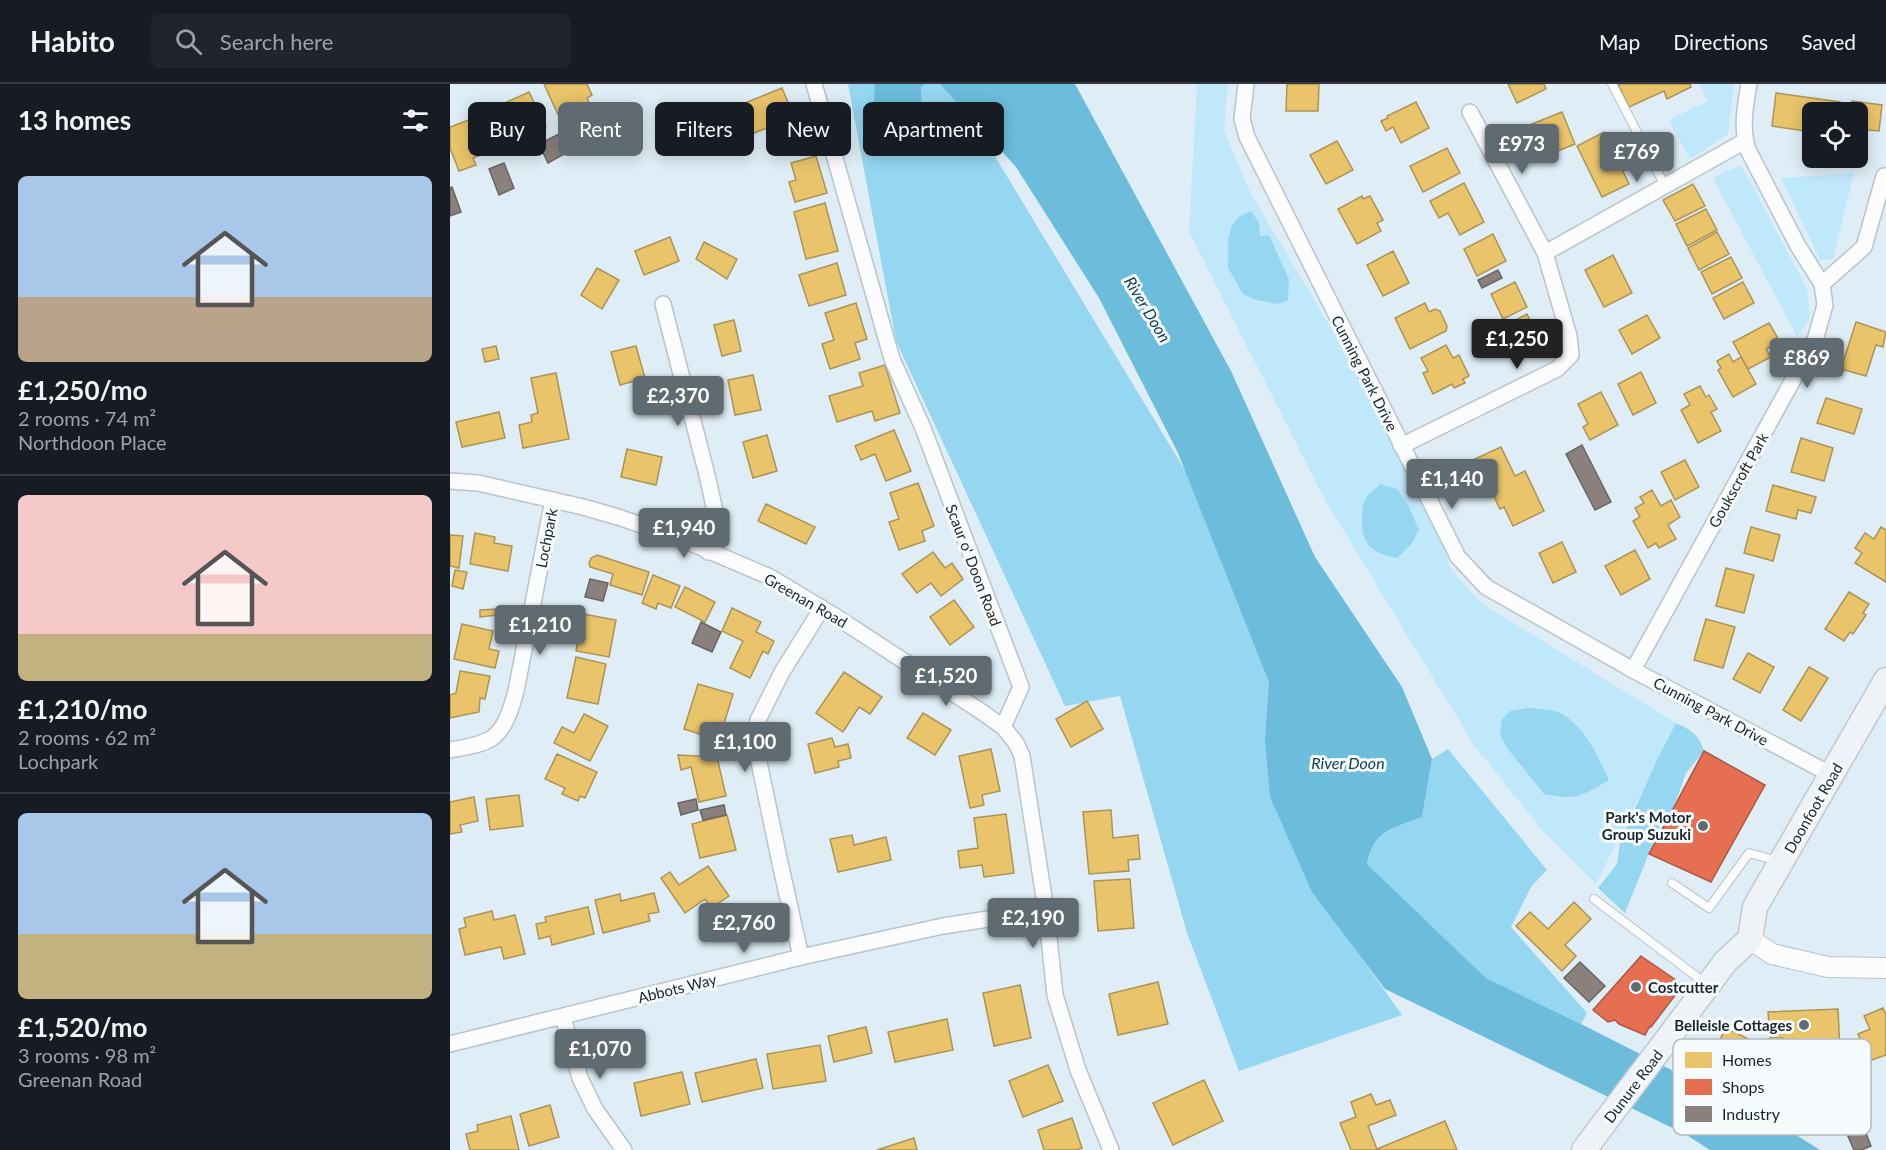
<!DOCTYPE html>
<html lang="en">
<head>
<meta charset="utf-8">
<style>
	:root { --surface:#171b24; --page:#20242c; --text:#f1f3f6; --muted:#9ea1a6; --line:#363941; --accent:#5f6b71 }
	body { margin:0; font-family:Lato,sans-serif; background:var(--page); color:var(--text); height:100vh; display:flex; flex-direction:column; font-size:22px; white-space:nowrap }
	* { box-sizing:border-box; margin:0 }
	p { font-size:20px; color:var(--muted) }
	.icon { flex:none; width:33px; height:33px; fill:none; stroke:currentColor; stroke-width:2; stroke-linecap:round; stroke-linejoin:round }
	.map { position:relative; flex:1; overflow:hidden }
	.details { display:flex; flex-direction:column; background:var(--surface); width:450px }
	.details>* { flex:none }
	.banner { position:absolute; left:18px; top:18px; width:570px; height:54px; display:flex; gap:12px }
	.tools { position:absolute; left:1352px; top:18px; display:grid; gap:12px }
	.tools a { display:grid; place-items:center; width:66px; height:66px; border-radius:9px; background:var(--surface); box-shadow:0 3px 15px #0003; font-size:30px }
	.price { position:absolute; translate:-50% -51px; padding:0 14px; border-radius:6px; background:var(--accent); color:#fff; font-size:20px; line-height:39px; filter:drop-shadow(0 2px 3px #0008) }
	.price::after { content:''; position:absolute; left:50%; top:36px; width:18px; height:14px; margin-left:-9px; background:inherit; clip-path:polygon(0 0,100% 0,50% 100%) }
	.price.on { background:#222; color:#fff }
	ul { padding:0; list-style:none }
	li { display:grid; align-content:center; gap:12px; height:318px; padding:0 18px }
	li+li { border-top:2px solid var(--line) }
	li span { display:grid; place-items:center; height:186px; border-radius:9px; color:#555 }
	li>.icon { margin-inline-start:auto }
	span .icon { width:108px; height:108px; fill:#fffc; stroke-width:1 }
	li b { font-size:26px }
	h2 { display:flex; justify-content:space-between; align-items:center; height:72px; padding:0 18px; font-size:26px }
	.tag { padding:0 21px; border-radius:9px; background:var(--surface); box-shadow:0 3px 15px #0003; font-size:21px; line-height:54px }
	.tag.on { background:var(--accent); color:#fff }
	header { display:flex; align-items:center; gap:36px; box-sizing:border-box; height:84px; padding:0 30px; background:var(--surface); border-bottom:2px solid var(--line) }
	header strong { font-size:28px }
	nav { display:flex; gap:33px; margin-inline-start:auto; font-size:21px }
	.search { width:420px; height:54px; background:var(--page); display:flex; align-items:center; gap:15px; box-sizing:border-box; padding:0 21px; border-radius:9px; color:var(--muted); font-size:22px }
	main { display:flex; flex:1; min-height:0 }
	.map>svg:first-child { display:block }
</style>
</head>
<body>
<header>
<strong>Habito</strong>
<div class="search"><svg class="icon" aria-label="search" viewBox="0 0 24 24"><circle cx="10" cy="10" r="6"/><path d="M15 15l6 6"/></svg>Search here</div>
<nav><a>Map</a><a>Directions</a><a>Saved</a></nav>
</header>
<main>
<section class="details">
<h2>13 homes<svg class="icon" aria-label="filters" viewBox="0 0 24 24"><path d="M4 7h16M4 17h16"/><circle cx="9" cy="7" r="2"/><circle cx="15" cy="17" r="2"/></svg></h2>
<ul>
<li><span style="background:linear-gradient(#a9c7e8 65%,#b9a48a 0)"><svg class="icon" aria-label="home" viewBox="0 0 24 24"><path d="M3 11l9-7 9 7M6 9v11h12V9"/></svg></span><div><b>£1,250/mo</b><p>2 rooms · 74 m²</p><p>Northdoon Place</p></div></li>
<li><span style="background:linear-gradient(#f6c9c9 75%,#c2b280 0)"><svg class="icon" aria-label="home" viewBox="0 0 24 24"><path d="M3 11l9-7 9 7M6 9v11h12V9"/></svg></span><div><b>£1,210/mo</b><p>2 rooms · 62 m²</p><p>Lochpark</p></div></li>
<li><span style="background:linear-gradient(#a9c7e8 65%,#c2b280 0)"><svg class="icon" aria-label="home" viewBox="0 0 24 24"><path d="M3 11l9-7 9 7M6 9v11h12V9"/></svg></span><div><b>£1,520/mo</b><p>3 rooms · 98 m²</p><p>Greenan Road</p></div></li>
</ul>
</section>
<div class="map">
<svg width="1436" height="1066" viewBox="0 0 1436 1066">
	<rect width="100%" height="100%" fill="#dfeef6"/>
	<g fill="#c0e8fb" fill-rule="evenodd">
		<path d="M747,0h31l-4,47 25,59 152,256 51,124 29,33 195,120 -80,161 -50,-49 -72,-90 -149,-245 -136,-268zM819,151l20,44 -1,21 -45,-6 -15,-26v-29zM1106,627l17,11 21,27 -10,45c-36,9 -43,0 -62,-29z"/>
		<path d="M1250,0h34l-6,50 -38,25 -21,-39 39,-19z"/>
		<path d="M1291,81l66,123 3,31 -13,18 -84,-159z"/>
		<path d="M1404,89l-21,86 -13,1 -39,-82z"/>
	</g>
	<g fill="#95d7f0">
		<path d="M398,0h103l335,553 57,295 59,83 -163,56 -52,-138 -67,-237 -55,10 -169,-365z"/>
		<path d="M801,127l8,12 1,13 9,-1 20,44 -1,21 -10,4 -22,-4 -13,-6 -15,-26v-29l4,-14 8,-9z"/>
		<path d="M930,400l17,5 11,16 11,25 -7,13 -15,15c-23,-5 -35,-11 -35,-37 0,-8 0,-16 4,-23 3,-5 10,-9 14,-14z"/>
		<path d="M1079,624c9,1 21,1 29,4 26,12 40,44 51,68 -28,16 -32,21 -65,14l-37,-46 -7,-13 2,-16 8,-8z"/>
		<path d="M1226,639c16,8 23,11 28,28l-18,22 -13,36 -11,12 -37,92 -27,-25 19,-24 3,-22 36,-80z"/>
		<path d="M998,665l99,121 -16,17 -20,40 76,86 -6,11 -95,-46 -119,-114c7,-35 25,-35 55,-47l10,-58z"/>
	</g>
	<g fill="#6bbddb">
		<path d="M425,0h50l-4,3 1,59 -37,4 -11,-47z"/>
		<path d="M490,0h135l156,287 84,186 87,130 30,72 -10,58c-30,12 -48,12 -55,47l119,114 95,46 201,102 38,24h-110l-25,-16 -300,-145 -73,-97 -42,-95 -5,-56 4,-59 -91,-229 -79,-155 -83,-131z"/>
	</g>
	<g fill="#e9c46a" stroke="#ab9456" stroke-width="1.5">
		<path d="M94,0h43l5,11 -5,3 9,20 -30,14z"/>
		<path d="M837,0h32l-1,27h-32z"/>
		<path d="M1058,0h36l2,5 -29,14z"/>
		<path d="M1168,0h72l1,3 -24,12 -3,-8 -35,16z"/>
		<path d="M332,4l8,19 9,-4 12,29 -20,8 -7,-19 -32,13 -12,-29z"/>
		<path d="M79,8l17,35 -41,18 -16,-35z"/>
		<path d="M1326,9l64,9 -2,10h-26v20l-40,-6z"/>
		<path d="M1402,17l30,4 -3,26 -22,-2v-17h-7z"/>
		<path d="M966,18l13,26 -28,15 -8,-16 -7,4 -5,-10 7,-3 -1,-2z"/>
		<path d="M1112,28l13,32 -30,12 -13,-32z"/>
		<path d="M32,31l9,25 -6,2 3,10 -15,6 3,7 -17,6 -9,-23v-21z"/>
		<path d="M1154,48l25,52 -27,13 -25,-51z"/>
		<path d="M887,57l16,29 -27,14 -16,-29z"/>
		<path d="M997,64l13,25 -37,19 -13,-26z"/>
		<path d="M366,72l11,37 -32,9 -6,-20 7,-2 -5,-17z"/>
		<path d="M1014,99l20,39 -24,13 -12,-22 -9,5 -9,-17z"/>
		<path d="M1243,100l12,22 -30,15 -12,-21z"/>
		<path d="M912,112l1,3 7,-3 13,24 -6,3 4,8 -24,13 -19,-35z"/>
		<path d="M375,119l13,48 -32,8 -12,-47z"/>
		<path d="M1256,125l11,21 -30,16 -11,-22z"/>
		<path d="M1267,148l12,22 -30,16 -11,-22z"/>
		<path d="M1043,150l13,27 -29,15 -13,-27z"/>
		<path d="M220,153l9,24 -35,14 -9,-24z"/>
		<path d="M254,158l33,17 -10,20 -31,-20z"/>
		<path d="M943,167l16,32 -26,13 -16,-31z"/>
		<path d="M1163,171l19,38 -28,14 -19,-37z"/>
		<path d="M1281,173l11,21 -30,16 -11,-22z"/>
		<path d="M387,179l9,32 -37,11 -10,-31z"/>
		<path d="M147,184l22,12 -17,29 -21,-14z"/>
		<path d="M1065,198l12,25 -24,12 -12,-25z"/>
		<path d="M1293,198l11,21 -30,16 -11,-21z"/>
		<path d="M406,219l11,36 -12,4 5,16 -30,10 -8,-25 12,-4 -9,-27z"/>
		<path d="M975,219l4,9 6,-3 5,2 7,15 -1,5 -36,18 -15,-31z"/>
		<path d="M1077,230l11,23 -24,12 -12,-22z"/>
		<path d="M1197,231l13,23 -28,16 -13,-24z"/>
		<path d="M284,236l7,31 -19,5 -8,-31z"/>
		<path d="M1406,238l30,10 -3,15 -7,-2 -10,31 -25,-7z"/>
		<path d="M1319,239l11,19 -14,7 5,8 -23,12 -15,-27z"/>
		<path d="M996,261l7,13 6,-3 10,21 -6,3 2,4 -11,5 -2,-4 -19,10 -10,-21 5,-2 -7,-13z"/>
		<path d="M46,262l3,13 -14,3 -3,-13z"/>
		<path d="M186,262l9,32 -25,7 -9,-33z"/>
		<path d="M1279,270l4,8 8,-5 15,27 -23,13 -15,-27 3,-2 -4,-7z"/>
		<path d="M435,281l15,48 -25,8 -3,-10 -35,11 -8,-26 34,-10 -4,-13z"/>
		<path d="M1191,288l15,31 -23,12 -15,-31z"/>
		<path d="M106,289l13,66 -46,9 -4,-23 13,-3 -1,-7 7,-2 -7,-35z"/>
		<path d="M303,291l8,35 -26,5 -7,-35z"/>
		<path d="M1250,302l6,11 3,-2 8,14 -6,3 10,19 -23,12 -17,-33 9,-5 -6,-11z"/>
		<path d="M1151,308l17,33 -28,15 -7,-13 5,-3 -10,-20z"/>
		<path d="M1376,314l36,11 -8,25 -37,-11z"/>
		<path d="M49,328l6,26 -43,9 -6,-25z"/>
		<path d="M444,346l17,41 -25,10 -11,-27 -14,6 -6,-14z"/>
		<path d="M317,351l10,36 -24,7 -10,-36z"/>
		<path d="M1351,354l32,10 -9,33 -33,-9z"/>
		<path d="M1051,363l14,29 10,-5 19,40 -31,15 -9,-19 -4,2 -14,-29 -8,4 -10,-22z"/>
		<path d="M177,365l35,8 -6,28 -35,-8z"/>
		<path d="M1235,376l14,27 -24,13 -14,-28z"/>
		<path d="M468,399l16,43 -12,5 3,10 -26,9 -10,-28 10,-3 -9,-26z"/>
		<path d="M1323,401l43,12 -5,16 -13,-3 -2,9 -30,-8z"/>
		<path d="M1202,406l9,16 10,-6 9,17 -12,8 8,14 -17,9 -3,-5 -8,5 -15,-27 7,-4 -5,-9 9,-5 -4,-6z"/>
		<path d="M316,420l49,23 -9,17 -48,-23z"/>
		<path d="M1301,443l29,8 -7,26 -29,-8z"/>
		<path d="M1431,443l5,3v52l-31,-19 7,-10 -7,-5 10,-15 9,6z"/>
		<path d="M25,449l20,4 -1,6 18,3 -4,25 -38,-7z"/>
		<path d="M0,451l13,1 -4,32 -9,-2z"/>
		<path d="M1112,458l14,30 -23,11 -14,-30z"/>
		<path d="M1185,466l15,29 -29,16 -16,-29z"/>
		<path d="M483,468l12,16 7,-5 11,16 -22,17 -10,-13 -14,10 -15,-19z"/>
		<path d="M147,471l52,17 -7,23 -32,-10 3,-11 -23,-7 -1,-4 2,-5z"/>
		<path d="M1276,484l28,7 -10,38 -28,-7z"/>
		<path d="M5,486l12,2 -4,17 -11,-3z"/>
		<path d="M203,491l27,11 -9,22 -13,-5 -2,6 -14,-6z"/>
		<path d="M235,503l30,15 -10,20 -30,-15z"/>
		<path d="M1399,508l20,12 -6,9 3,2 -13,19 -3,-2 -6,9 -19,-12z"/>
		<path d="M504,516l20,27 -24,18 -20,-28z"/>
		<path d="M282,524l29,14 -5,10 18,9 -6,13 -5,-3 -13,27 -20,-10 13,-27 -21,-10z"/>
		<path d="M47,525v6l-17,2v-7z"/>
		<path d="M133,530l33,6 -7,37 -33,-6z"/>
		<path d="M1256,535l29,8 -12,41 -29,-8z"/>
		<path d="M12,540l31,7 -4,18 10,2 -4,17 -41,-9z"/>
		<path d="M1298,569l26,14 -14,26 -27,-14z"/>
		<path d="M126,573l30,7 -8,40 -31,-6z"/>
		<path d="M1359,583l19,11 -27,43 -18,-11z"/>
		<path d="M10,587l30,5 -5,23 -5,-1 -1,14 -29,6v-23l6,-2z"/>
		<path d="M394,588l38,25 -12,17 -11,-7 -16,25 -27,-19z"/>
		<path d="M248,600l35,10 -14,46 -35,-11z"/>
		<path d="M637,617l16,28 -32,18 -15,-28z"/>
		<path d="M473,629l28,17 -16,25 -28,-17z"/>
		<path d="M134,630l24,12 -18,35 -36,-18 8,-16 12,6z"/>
		<path d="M382,654l3,9 13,-3 3,14 -13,3 1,6 -24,6 -7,-29z"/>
		<path d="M541,665l9,42 -18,4 2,10 -14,3 -11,-52z"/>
		<path d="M107,670l40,18 -12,26 -5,-2 -2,5 -16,-7 3,-6 -20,-9z"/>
		<path d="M228,671l39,2 9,39 -27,6 -8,-35 -10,3z"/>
		<path d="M69,711l4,31 -33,4 -4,-31z"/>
		<path d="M24,713l4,24 -18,4 2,7 -12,2v-32z"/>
		<path d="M661,726l2,28 25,-3 2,24 -12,1 1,11 -40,3 -6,-62z"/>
		<path d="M556,730l8,59 -30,4 -2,-12 -22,3 -2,-17 20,-3 -4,-30z"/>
		<path d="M277,731l9,35 -36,8 -8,-34z"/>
		<path d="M402,751l2,10 32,-8 5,23 -53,12 -8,-33z"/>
		<path d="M258,782l21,30 -18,12 -6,-9 -20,14 -24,-35 9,-6 9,13z"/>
		<path d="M680,795l4,49 -36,3 -4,-50z"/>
		<path d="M204,809l5,19 -11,2 2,7 -47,12 -8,-33 25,-6 1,7z"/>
		<path d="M1124,818l17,17 -26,26 11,11 -14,15 -46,-45 14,-14 18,17z"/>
		<path d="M138,823l6,27 -42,11 -2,-9 -11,3 -3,-15 10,-2 -1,-5z"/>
		<path d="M42,827l2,9 21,-5 10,39 -21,5 -3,-12 -36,8 -6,-26 7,-2 -2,-9z"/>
		<path d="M708,898l10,42 -50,11 -9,-41z"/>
		<path d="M570,901l11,53 -37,8 -11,-53z"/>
		<path d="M1433,924l3,7v40l-17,6 -11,-27 12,-5 -6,-13z"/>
		<path d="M1388,925l2,41 -40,1v-9l-17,1v-5h-13l-2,-26z"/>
		<path d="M497,935l6,31 -58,12 -7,-30z"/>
		<path d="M416,943l6,26 -38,9 -6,-26z"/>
		<path d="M1276,944l67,33 -6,12 6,3 -9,18 -50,-25 3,-7 -14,-7 2,-8 -7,-4z"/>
		<path d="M370,961l6,36 -53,8 -6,-35z"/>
		<path d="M306,975l7,29 -61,14 -7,-29z"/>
		<path d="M598,981l15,36 -40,16 -14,-36z"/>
		<path d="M232,988l8,32 -49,12 -7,-33z"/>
		<path d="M754,996l19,41 -50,24 -20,-42z"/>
		<path d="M921,1010l5,11 14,-5 6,15 -28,11 9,23 68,-28 12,29h-106l-11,-27 16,-6 -5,-15z"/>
		<path d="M100,1021l9,32 -30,9 -9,-32z"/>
		<path d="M61,1032l8,34h-49l-4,-16 12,-3 -1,-6z"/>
		<path d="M622,1034l10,30 -6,2h-32l-6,-20z"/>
		<path d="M464,1054l3,12h-40z"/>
	</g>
	<g fill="#e76f51" stroke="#aa5945" stroke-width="1.5">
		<path d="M1254,667l61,34 -54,97 -62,-28z"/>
		<path d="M1191,872l42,29 -32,42 -1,-1 -5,9 -26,-11 -4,-4 -7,2 -15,-12z"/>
	</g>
	<g fill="#8a817c" stroke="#686563" stroke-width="1.5">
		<path d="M176,20l6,15 -30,14 -6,-15z"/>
		<path d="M109,50l9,18 -20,11 -9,-19z"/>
		<path d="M54,79l10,25 -15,7 -10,-26z"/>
		<path d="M2,103l9,25 -11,4v-28z"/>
		<path d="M1048,186l4,8 -20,10 -4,-8z"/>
		<path d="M1132,361l29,57 -16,8 -29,-56z"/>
		<path d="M140,495l18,4 -5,18 -18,-4z"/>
		<path d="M251,538l20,10 -9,20 -20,-9z"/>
		<path d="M246,715l2,11 -17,5 -3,-12z"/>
		<path d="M274,721l2,10 -23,5 -3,-10z"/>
		<path d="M1130,878l25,24 -16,16 -25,-24z"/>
		<path d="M1414,1044l7,18 -10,4h-7l-7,-16z"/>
	</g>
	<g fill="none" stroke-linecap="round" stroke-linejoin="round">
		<g stroke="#b8c4ca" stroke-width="10">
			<g id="service">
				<path d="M1162,0l53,102"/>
				<path d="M1222,799l37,25 40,-55 29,8"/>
				<path d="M1144,815l111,84"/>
			</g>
		</g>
		<g stroke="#b8c4ca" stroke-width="18">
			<g id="minor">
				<path d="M364,0l78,275 31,69 98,259 -18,40"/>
				<path d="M796,0l-4,35 5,18 211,420 28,30 147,83 199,105"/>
				<path d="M1095,169l200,-112"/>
				<path d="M1372,200l42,-37 20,-71"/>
				<path d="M213,220l44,171 10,45 -3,18 -6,14"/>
				<path d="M951,362l156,-77 14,-14 -2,-19 -24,-83 -75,-141"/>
				<path d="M0,397l28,2 105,24 35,10 61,21 91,39 68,41 144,94 21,15 13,16 6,13 24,154 9,85 23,75 33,80"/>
				<path d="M1183,586l182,-330 10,-35 -3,-21 -24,-38 -50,-96c-7,-22 -3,-43 1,-66"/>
				<path d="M0,666c12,-2 32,-5 42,-12 14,-10 20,-32 24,-47l37,-191"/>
				<path d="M351,873l-21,-94 -25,-120 3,-23 24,-48 40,-64"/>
				<path d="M113,933l17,61 15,31 29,41"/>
				<path d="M0,960l351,-87 142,-31 103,-16"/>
			</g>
		</g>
		<g stroke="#b8c4ca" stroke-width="22">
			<path id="tertiary" d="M1300,855l22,15 56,13 58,1"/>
		</g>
		<g stroke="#c2c9cd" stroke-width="27">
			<path id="primary" d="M1134,1066l142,-189 24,-22 5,-32 131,-227"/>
		</g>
		<use href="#service" stroke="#fafcfe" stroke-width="8"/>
		<use href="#minor" stroke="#fafcfe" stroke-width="15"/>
		<use href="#tertiary" stroke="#fafcfe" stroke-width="20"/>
		<use href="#primary" stroke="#edf3f6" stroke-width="24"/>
	</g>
	<g fill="#5f6b71" stroke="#f6fbfe" stroke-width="2">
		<circle cx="1253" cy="742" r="6"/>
		<circle cx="1186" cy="903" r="6"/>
		<circle cx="1354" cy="941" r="6"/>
	</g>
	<g text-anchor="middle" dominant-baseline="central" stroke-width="6" stroke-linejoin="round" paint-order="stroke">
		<g font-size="15" fill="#1a2529" stroke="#f6fbfe">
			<text transform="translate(915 289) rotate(63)">Cunning Park Drive</text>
			<text transform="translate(1288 396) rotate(-61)">Goukscroft Park</text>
			<text transform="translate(96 454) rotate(-79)">Lochpark</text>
			<text transform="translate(524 481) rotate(69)">Scaur o' Doon Road</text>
			<text transform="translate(356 516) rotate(30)">Greenan Road</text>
			<text transform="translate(1261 627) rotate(28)">Cunning Park Drive</text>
			<text transform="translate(1363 724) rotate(-60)">Doonfoot Road</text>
			<text transform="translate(227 904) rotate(-14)">Abbots Way</text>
			<text transform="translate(1183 1002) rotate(-53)">Dunure Road</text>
		</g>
		<g font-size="15" font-weight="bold" fill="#1a2529" stroke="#f6fbfe" text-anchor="end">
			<text x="1241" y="733">Park's Motor<tspan x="1241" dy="17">Group Suzuki</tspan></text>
			<text x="1198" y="903" text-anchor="start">Costcutter</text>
			<text x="1342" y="941">Belleisle Cottages</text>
		</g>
		<g font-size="16" font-style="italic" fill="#093a4b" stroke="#f6fbfe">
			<text transform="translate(698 225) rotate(59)">River Doon</text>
			<text x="898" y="678">River Doon</text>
		</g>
	</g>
	<rect x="1223" y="955" width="198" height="96" rx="9" fill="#f6fbfe" stroke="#b4bbbe" stroke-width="1.5"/>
	<rect x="1235" y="968" width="27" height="16" fill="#e9c46a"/>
	<rect x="1235" y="995" width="27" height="16" fill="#e76f51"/>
	<rect x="1235" y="1022" width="27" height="16" fill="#8a817c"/>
	<g font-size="16" fill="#1a2529">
		<text x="1272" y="982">Homes</text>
		<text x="1272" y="1009">Shops</text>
		<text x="1272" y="1036">Industry</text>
	</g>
</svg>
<div class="tools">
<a><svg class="icon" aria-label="locate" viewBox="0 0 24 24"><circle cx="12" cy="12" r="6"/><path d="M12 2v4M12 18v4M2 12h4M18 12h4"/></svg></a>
</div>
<b class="price" style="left:1072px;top:91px">£973</b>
<b class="price" style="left:1187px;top:99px">£769</b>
<b class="price on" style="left:1067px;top:286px">£1,250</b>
<b class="price" style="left:1357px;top:305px">£869</b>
<b class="price" style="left:228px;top:343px">£2,370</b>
<b class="price" style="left:1002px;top:426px">£1,140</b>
<b class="price" style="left:234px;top:475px">£1,940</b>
<b class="price" style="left:90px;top:572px">£1,210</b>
<b class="price" style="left:496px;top:623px">£1,520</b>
<b class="price" style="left:295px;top:689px">£1,100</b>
<b class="price" style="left:583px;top:865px">£2,190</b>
<b class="price" style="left:294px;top:870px">£2,760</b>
<b class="price" style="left:150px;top:996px">£1,070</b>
<div class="banner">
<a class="tag">Buy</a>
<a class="tag on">Rent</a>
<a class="tag">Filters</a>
<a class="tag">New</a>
<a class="tag">Apartment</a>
</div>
</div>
</main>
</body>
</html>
